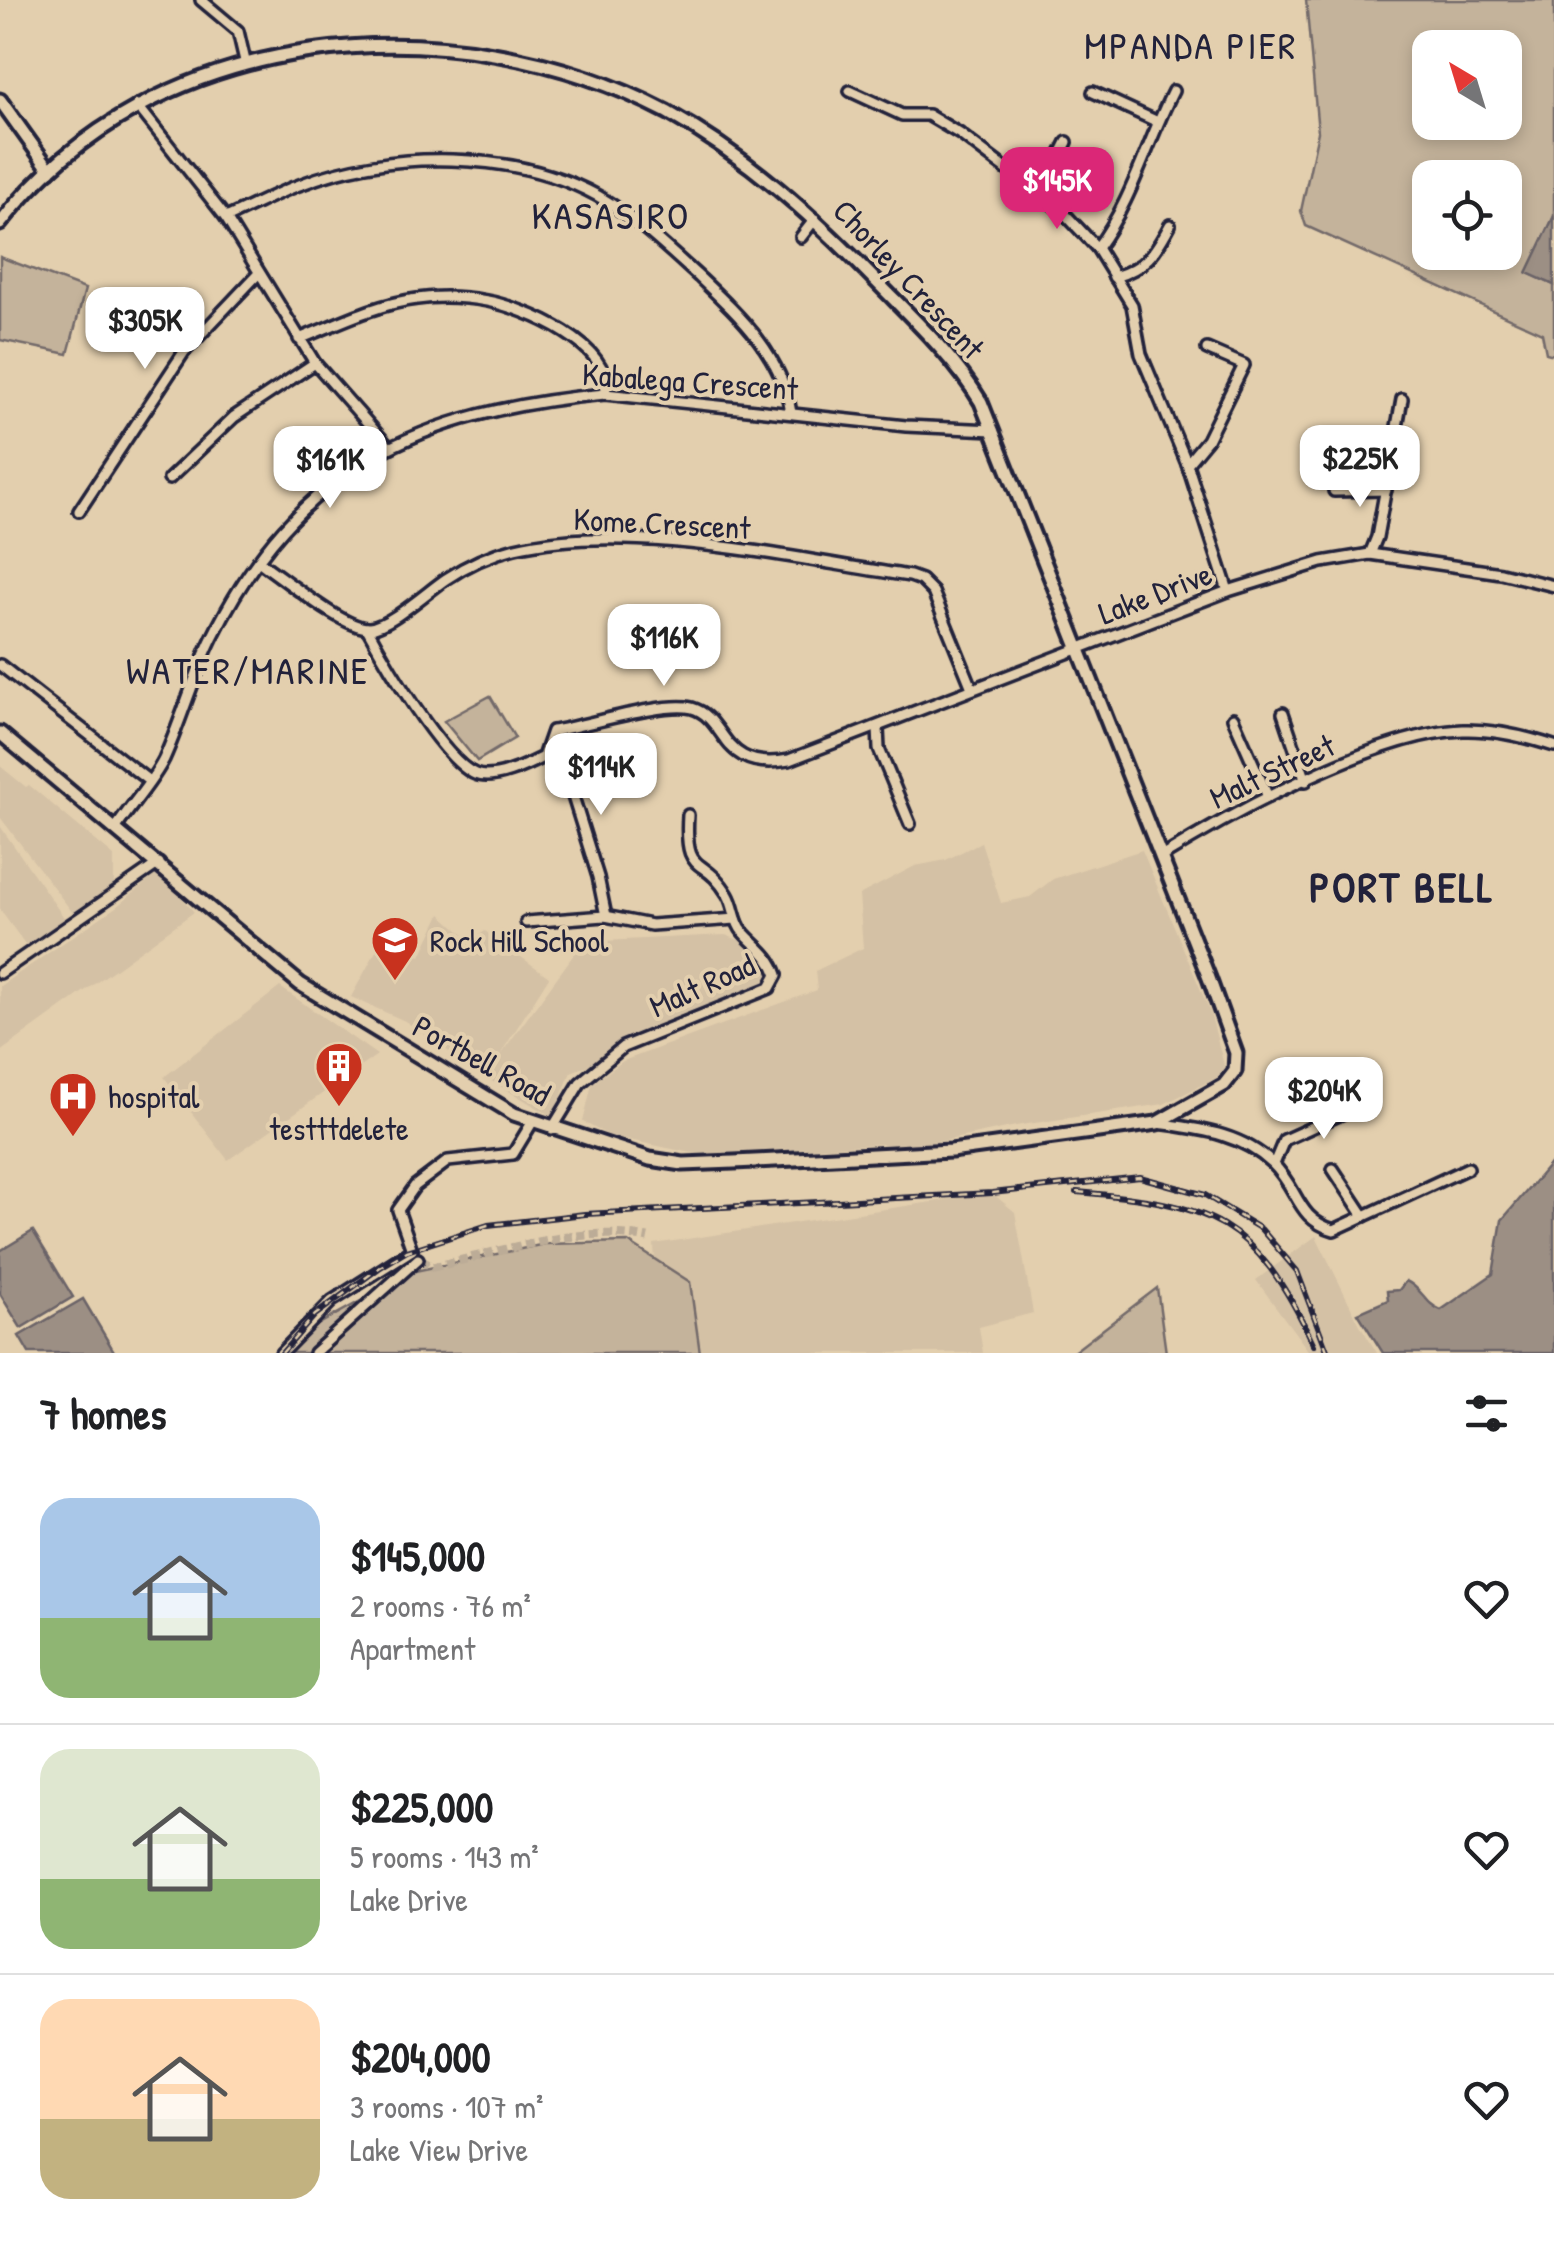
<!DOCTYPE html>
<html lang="en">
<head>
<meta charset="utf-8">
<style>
	:root { --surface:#fff; --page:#f2f2f2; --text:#202124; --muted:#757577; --line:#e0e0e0; --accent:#db2777 }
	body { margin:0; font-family:"Patrick Hand",sans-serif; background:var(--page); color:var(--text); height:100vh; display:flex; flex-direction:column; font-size:38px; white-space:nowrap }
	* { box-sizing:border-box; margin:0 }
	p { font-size:32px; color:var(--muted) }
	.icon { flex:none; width:55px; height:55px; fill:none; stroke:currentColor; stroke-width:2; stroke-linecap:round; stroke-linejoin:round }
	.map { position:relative; height:1353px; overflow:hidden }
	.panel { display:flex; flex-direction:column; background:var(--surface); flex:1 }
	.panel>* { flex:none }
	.needle { width:65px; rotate:322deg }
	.fabs { position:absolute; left:1412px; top:30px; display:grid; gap:20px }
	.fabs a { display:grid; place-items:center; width:110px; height:110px; border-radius:20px; background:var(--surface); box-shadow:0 5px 15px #0003; font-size:50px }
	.price { position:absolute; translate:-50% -85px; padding:0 22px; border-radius:20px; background:#fff; color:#222; font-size:32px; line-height:65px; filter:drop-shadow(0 2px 5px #0008) }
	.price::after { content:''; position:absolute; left:50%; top:60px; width:30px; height:22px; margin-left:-15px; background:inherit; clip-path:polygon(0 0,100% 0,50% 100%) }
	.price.active { background:var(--accent); color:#fff }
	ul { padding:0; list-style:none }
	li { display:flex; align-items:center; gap:30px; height:250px; padding:0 40px }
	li+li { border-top:2px solid var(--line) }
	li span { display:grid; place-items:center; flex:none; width:280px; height:200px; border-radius:30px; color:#555 }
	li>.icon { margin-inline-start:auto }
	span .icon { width:120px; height:120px; fill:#fffc; stroke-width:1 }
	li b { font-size:42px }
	h2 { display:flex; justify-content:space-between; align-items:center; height:120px; padding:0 40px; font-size:42px }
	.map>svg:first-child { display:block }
</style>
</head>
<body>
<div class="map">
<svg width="1554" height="1353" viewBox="0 0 1554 1353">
	<rect width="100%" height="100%" fill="#e3cfae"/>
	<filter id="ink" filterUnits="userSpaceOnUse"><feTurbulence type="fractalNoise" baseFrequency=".01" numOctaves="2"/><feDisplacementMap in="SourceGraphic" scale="20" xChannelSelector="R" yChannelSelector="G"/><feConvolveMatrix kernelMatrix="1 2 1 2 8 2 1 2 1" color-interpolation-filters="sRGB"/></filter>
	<g filter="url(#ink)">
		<g fill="#d4c1a5">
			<path d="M0,766l26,21 3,-2 85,71v30l-38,31 -76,-100z"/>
			<path d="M0,826l67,96 -39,26 -28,-38z"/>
			<path d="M981,842l20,61 29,-6 23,-18 89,-29 68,162 16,61 -62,31 -143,21 -102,21 -42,-2 -176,11 -91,-19 -27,-14 9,-38 31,-23 194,-71 -2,-19 48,-23 -4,-53 56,-29 31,-6z"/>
			<path d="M159,872l35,40 -194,140v-66l116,-79z"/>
			<path d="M441,914l30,27 14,-10 64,46 -51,81 85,-116 142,-7 34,12 18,44 -206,81 -18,45 -68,-40 -80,-56 -54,-24 30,-55 40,14z"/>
			<path d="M280,987l97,68 -149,105 -64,-83z"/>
			<path d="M992,1193l23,19 18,101 -54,14 4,26h-323l-6,-109z"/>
			<path d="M1316,1236l44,89 17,28h-67l-54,-73z"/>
		</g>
		<g fill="#c4b39b" stroke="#736a6b" stroke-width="2.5" fill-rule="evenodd">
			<path d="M1306,0h248v216l-26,57 26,12v70l-8,-2 -4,-20 -236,-107 -5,-15 17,-79zM1430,48h75v74h-75zM1430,178h75v74h-75z"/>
			<path d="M0,257l85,32 -17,65 -68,-14z"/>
			<path d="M490,696l25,42 -38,23 -33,-40z"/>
			<path d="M628,1242l62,40 10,71h-416l8,-14 123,-68 130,-27z"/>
			<path d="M1157,1288l9,65h-94z"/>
		</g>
		<g fill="#9c8f84" stroke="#6b6367" stroke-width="2.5">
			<path d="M1554,216v69l-27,-12z"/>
			<path d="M1554,1159v194h-171l-25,-40 30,-13 -1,-9 12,-1 7,-9c16,7 19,23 35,29l52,-36 9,-54z"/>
			<path d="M33,1231l40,66 -52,31 -21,-34v-43z"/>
			<path d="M83,1299l32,54h-86l-10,-17z"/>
		</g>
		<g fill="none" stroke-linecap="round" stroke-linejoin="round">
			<path stroke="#bcac97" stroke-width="9" stroke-dasharray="9 4.5" stroke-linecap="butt" d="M412,1250l6,9 15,8c68,-15 146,-43 215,-29"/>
			<g stroke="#22223b" stroke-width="16">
				<g id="minor">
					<path d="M201,0l37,31 7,30"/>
					<path d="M850,91l52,24h26l32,19 104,79 33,35c35,-47 49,-103 76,-157"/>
					<path d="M1093,92l65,30"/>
					<path d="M137,105l89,113 89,145 73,83"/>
					<path d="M1040,195l27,-53"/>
					<path d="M226,218c25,-11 50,-25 76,-34 88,-34 213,-34 296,12 38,22 69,52 101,81 41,39 83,78 92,136"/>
					<path d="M801,237l14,-18"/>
					<path d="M1097,248l35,57 9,49 46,110 41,127"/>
					<path d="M1114,277c32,-9 41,-24 56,-52"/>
					<path d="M299,339c38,-15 77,-35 118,-40 22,-3 48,-2 70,2 38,7 129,45 118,93"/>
					<path d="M1187,464l20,-24 37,-75 -37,-16"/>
					<path d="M169,479l65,-62 81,-54"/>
					<path d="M1334,491l52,-1"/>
					<path d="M79,511l105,-159 75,-79"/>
					<path d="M1370,554l7,-17 25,-138"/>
					<path d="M258,561c23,15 86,68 111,67 20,-1 59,-37 77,-49 21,-14 45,-25 69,-31 114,-27 278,11 395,28l11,4 12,12 39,96"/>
					<path d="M367,628c18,33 75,132 108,146 18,8 52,-9 68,-17l9,-26c33,-5 112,-30 140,-23 36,10 27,65 97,52l439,-169 94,-29 48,-8 131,19 53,13"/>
					<path d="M0,665l149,116"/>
					<path d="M1283,713l23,68"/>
					<path d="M1233,718l35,79"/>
					<path d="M878,728l1,21 31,75"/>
					<path d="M553,732l45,145 8,39"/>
					<path d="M116,828c15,-23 36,-45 48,-69 18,-40 29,-82 48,-121 85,-173 210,-227 393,-244l301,32 87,4"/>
					<path d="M1161,857c73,-45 217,-124 302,-127 30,-1 63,7 91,16"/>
					<path d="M526,922l79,-6 46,9 85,-6"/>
					<path d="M0,973l159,-110"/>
					<path d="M1157,1123c42,6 84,10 116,41 26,25 23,55 61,66l134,-62"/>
					<path d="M552,1129l28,-46 43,-36 147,-59 7,-13c-7,-21 -21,-28 -34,-43 -9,-10 -8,-25 -15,-37 -25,-42 -44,-16 -40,-80"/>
					<path d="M1274,1164l10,-24 75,-34"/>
					<path d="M1333,1169l31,47"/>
					<path d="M281,1353l51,-52 80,-51 -14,-40 17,-24 33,-25 65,-7 20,-33"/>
					<path d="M314,1353l104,-94"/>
				</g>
			</g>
			<g stroke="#22223b" stroke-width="19">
				<g id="major">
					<path d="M0,100l50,70"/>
					<path d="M0,224c154,-200 453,-224 667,-112 81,45 146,104 210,170 37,38 77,75 104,120l228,576 27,75 -1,18 -11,14 -67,38 -206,28 -217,11 -51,2 -33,-5 -136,-45 -214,-130 -300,-251"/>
				</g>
			</g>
			<use href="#minor" stroke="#e3cfae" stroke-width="9"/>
			<use href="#major" stroke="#e3cfae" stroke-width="11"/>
			<g stroke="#22223b" stroke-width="6">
				<g id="rail">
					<path d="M1077,1192c135,12 177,25 237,153"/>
					<path d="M282,1353l33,-38 64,-47 28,-17 81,-26 97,-11 407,-21 148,-16 65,18 56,34 36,42 31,82"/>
				</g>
			</g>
			<use href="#rail" stroke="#e3cfae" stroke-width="2.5" stroke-dasharray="8" stroke-linecap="butt"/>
		</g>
	</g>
	<defs>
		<g id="school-pin" transform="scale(2.5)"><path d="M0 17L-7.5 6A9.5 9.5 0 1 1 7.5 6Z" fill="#c8321e" stroke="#e3cfae"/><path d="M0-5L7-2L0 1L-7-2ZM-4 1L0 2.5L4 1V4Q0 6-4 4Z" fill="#fff"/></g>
		<g id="building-pin" transform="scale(2.5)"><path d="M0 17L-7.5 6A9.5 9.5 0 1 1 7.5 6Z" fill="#c8321e" stroke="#e3cfae"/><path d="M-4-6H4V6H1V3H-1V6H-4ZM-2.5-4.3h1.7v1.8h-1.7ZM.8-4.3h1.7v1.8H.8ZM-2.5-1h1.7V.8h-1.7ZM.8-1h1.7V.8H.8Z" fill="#fff"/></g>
		<g id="hospital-pin" transform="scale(2.5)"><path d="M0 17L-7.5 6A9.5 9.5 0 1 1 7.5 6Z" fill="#c8321e" stroke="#e3cfae"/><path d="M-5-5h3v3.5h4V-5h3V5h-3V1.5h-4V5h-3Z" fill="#fff"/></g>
	</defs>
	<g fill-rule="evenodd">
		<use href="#school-pin" x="395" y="940"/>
		<use href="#building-pin" x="339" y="1066"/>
		<use href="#hospital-pin" x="73" y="1096"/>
	</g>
	<g text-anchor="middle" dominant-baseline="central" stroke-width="8" stroke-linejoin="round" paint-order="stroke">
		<g font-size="32" fill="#22223b" stroke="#e3cfae">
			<text transform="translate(909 279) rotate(47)">Chorley Crescent</text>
			<text transform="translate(690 381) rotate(4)">Kabalega Crescent</text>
			<text transform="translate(662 523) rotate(3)">Kome Crescent</text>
			<text transform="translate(1155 593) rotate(-21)">Lake Drive</text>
			<text transform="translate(1272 771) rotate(-25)">Malt Street</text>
			<text transform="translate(702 985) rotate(-24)">Malt Road</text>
			<text transform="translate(482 1060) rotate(29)">Portbell Road</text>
		</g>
		<g font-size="32" fill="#22223b" stroke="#e3cfae" text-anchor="start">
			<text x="430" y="940">Rock Hill School</text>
			<text x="108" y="1096">hospital</text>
			<text x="339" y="1128" text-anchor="middle">testttdelete</text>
		</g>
		<g font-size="38" letter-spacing="2.5" fill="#22223b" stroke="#e3cfae">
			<text x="1191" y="45">MPANDA PIER</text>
			<text x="611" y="215">KASASIRO</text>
			<text x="248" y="670">WATER/MARINE</text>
		</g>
		<g font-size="42" font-weight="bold" letter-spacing="2.5" fill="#22223b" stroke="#e3cfae">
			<text x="1402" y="886">PORT BELL</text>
		</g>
	</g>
</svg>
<div class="fabs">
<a><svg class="needle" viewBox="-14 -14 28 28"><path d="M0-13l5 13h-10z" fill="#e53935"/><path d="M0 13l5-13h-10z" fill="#757577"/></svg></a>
<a><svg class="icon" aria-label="locate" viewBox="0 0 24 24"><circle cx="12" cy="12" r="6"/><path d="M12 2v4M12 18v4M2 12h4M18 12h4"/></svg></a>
</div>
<b class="price active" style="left:1057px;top:232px">$145K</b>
<b class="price" style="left:145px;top:372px">$305K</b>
<b class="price" style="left:1360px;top:510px">$225K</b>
<b class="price" style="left:330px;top:511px">$161K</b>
<b class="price" style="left:664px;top:689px">$116K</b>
<b class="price" style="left:601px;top:818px">$114K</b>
<b class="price" style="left:1324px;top:1142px">$204K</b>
</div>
<section class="panel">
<h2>7 homes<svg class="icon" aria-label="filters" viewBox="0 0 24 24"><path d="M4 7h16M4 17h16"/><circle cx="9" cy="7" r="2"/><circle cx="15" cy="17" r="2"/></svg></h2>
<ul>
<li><span style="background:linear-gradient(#a9c7e8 60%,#8fb573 0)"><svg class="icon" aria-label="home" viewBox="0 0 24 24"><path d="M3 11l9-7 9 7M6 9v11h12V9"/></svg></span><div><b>$145,000</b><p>2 rooms · 76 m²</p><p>Apartment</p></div><svg class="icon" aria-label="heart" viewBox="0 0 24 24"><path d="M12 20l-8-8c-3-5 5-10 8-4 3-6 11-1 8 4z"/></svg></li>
<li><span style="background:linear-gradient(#dfe7d0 65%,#8fb573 0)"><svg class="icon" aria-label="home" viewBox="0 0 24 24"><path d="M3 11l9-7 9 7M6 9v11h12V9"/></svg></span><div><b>$225,000</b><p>5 rooms · 143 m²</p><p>Lake Drive</p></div><svg class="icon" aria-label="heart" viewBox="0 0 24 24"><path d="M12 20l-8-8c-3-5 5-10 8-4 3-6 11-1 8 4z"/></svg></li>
<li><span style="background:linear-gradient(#ffd9b3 60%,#c2b280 0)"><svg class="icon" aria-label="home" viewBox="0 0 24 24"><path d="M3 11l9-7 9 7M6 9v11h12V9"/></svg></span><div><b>$204,000</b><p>3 rooms · 107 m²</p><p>Lake View Drive</p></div><svg class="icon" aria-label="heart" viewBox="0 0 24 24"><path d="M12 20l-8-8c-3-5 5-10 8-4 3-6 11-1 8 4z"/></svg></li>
</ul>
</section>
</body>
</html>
